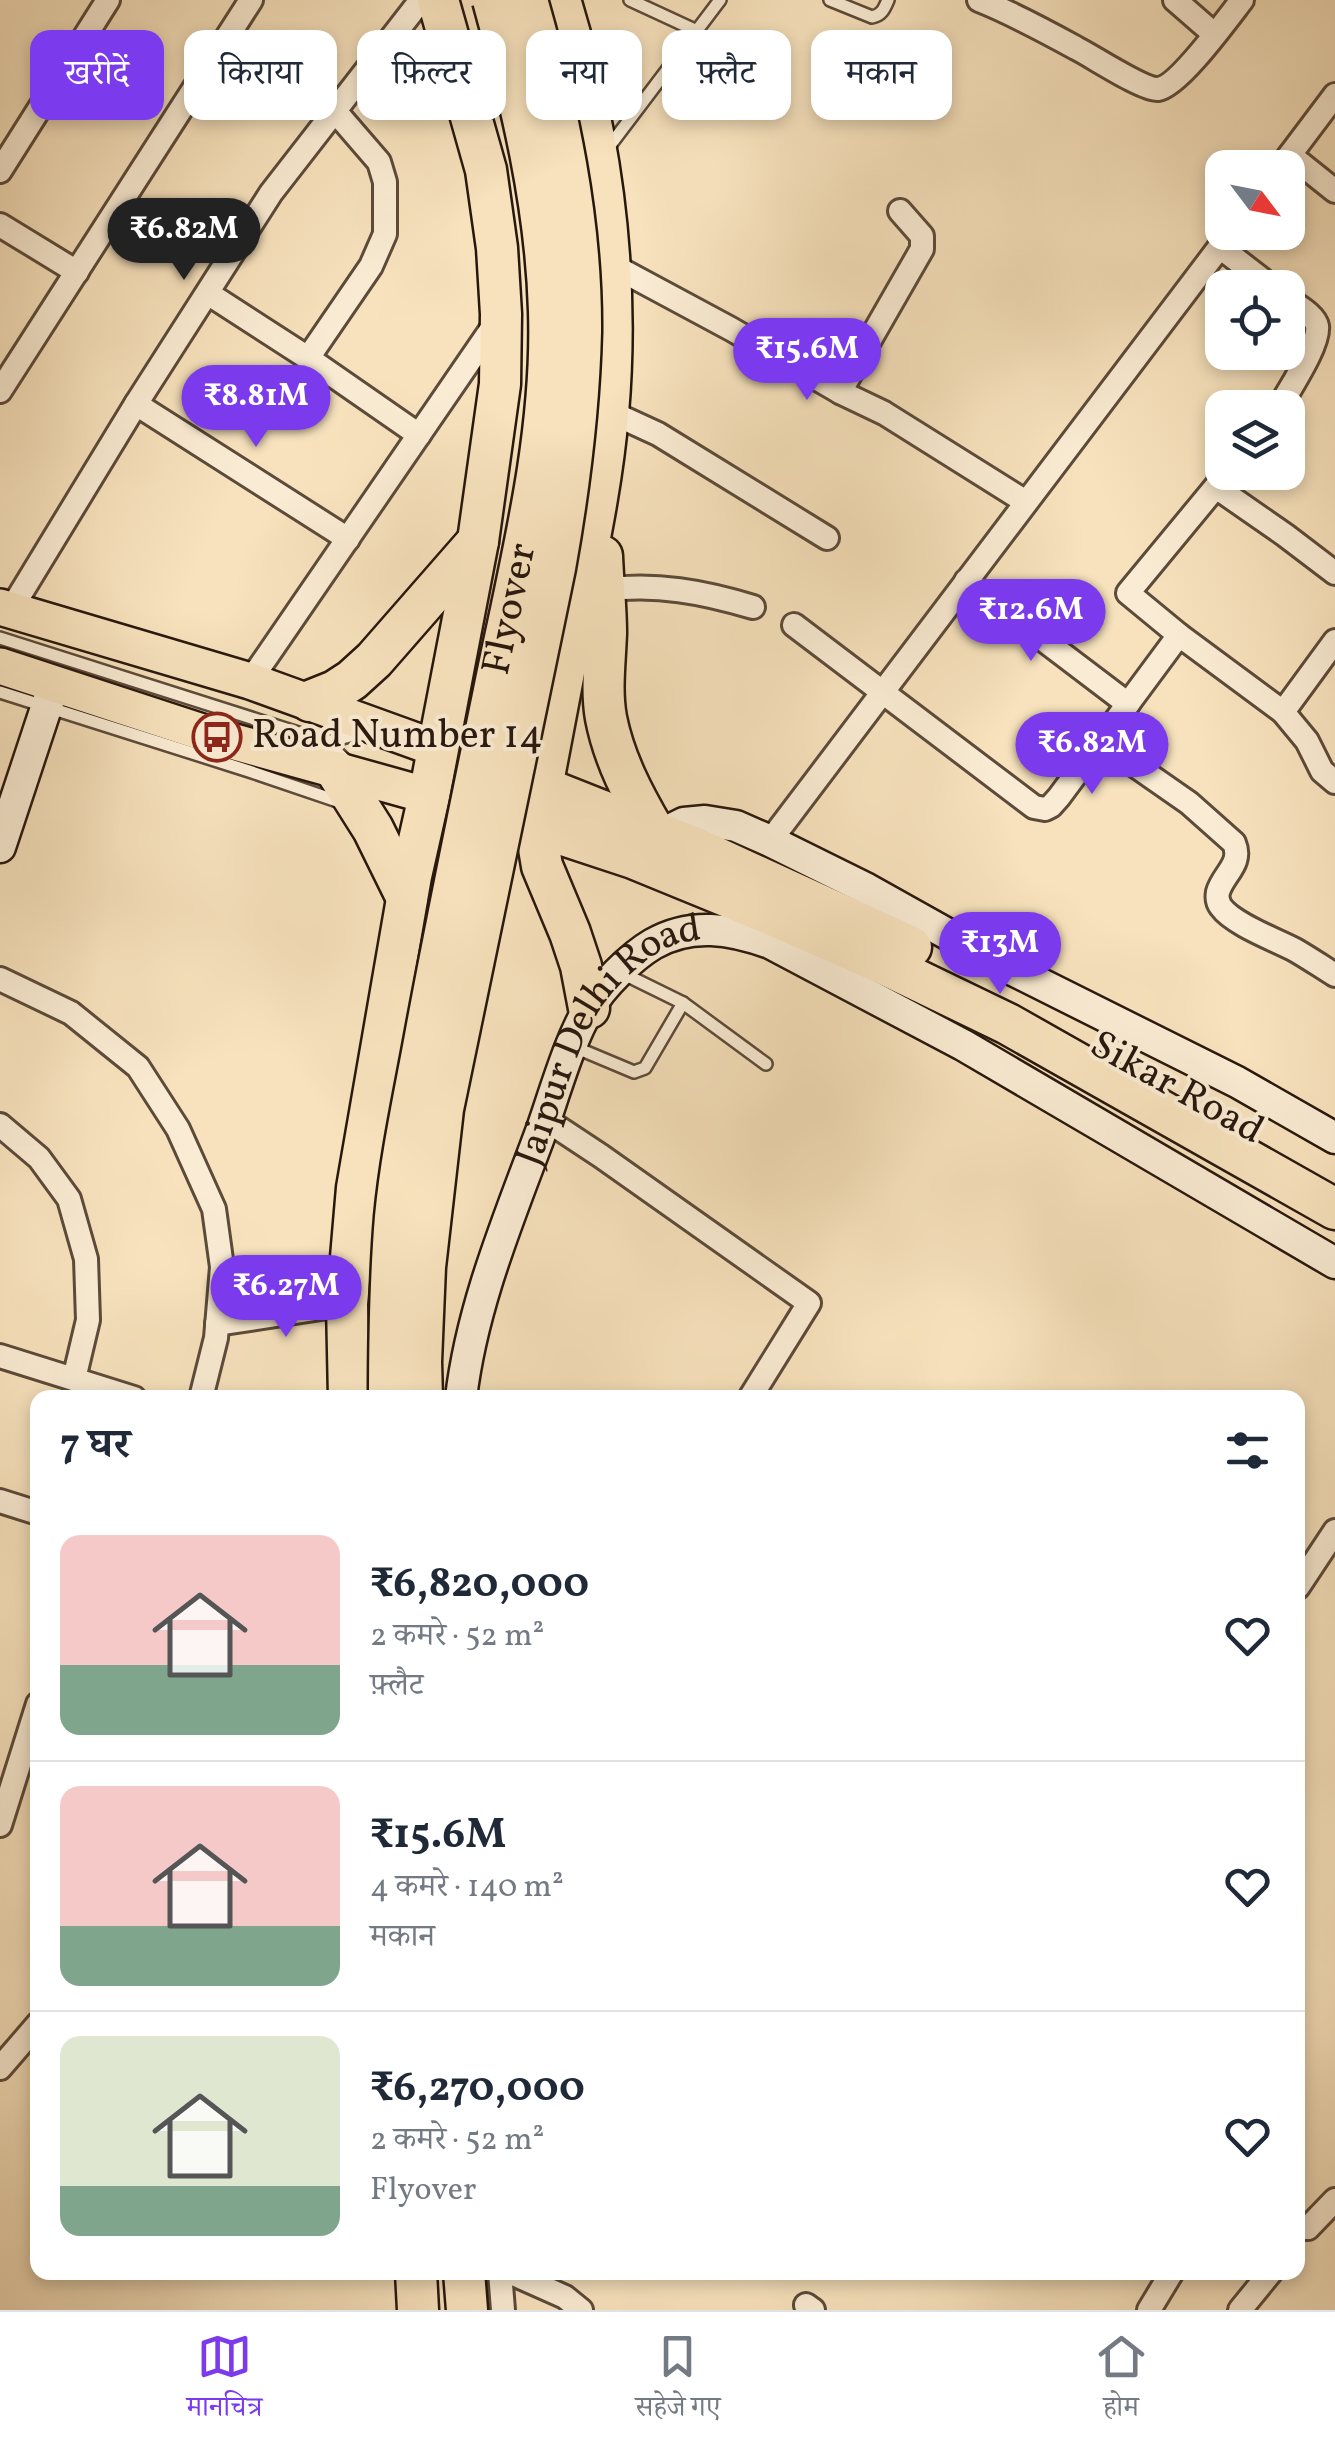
<!DOCTYPE html>
<html lang="hi">
<head>
<meta charset="utf-8">
<style>
	:root { --surface:#fff; --page:#f2f2f3; --text:#1f2937; --muted:#747a83; --line:#e0e1e3; --accent:#7c3aed }
	body { margin:0; font-family:Vollkorn,"Noto Serif Devanagari",serif; background:var(--page); color:var(--text); height:100vh; display:flex; flex-direction:column; font-size:38px; white-space:nowrap }
	* { box-sizing:border-box; margin:0 }
	p { font-size:32px; color:var(--muted) }
	.icon { flex:none; width:55px; height:55px; fill:none; stroke:currentColor; stroke-width:2; stroke-linecap:round; stroke-linejoin:round }
	.map { position:relative; flex:1; overflow:hidden }
	.panel { position:absolute; left:30px; top:1390px; width:1275px; height:890px; display:flex; flex-direction:column; background:var(--surface); border-radius:20px; box-shadow:0 5px 15px #0003 }
	.panel>* { flex:none }
	.banner { position:absolute; left:30px; top:30px; width:1275px; height:90px; display:flex; gap:20px }
	.needle { width:65px; rotate:122deg }
	.controls { position:absolute; left:1205px; top:150px; display:grid; gap:20px }
	.controls a { display:grid; place-items:center; width:100px; height:100px; border-radius:20px; background:var(--surface); box-shadow:0 5px 15px #0003; font-size:50px }
	.price { position:absolute; translate:-50% -85px; padding:0 22px; border-radius:35px; background:var(--accent); color:#fff; font-size:32px; line-height:65px; filter:drop-shadow(0 2px 5px #0008) }
	.price::after { content:''; position:absolute; left:50%; top:60px; width:30px; height:22px; margin-left:-15px; background:inherit; clip-path:polygon(0 0,100% 0,50% 100%) }
	.price.selected { background:#222; color:#fff }
	ul { padding:0; list-style:none }
	li { display:flex; align-items:center; gap:30px; height:250px; padding:0 30px }
	li+li { border-top:2px solid var(--line) }
	li span { display:grid; place-items:center; flex:none; width:280px; height:200px; border-radius:20px; color:#555 }
	li>.icon { margin-inline-start:auto }
	span .icon { width:120px; height:120px; fill:#fffc; stroke-width:1 }
	li b { font-size:42px }
	h2 { display:flex; justify-content:space-between; align-items:center; height:120px; padding:0 30px; font-size:42px }
	.pill { padding:0 35px; border-radius:20px; background:var(--surface); box-shadow:0 5px 15px #0003; font-size:35px; line-height:90px }
	.pill.selected { background:var(--accent); color:#fff }
	.tabs { display:flex; justify-content:space-around; align-items:center; height:140px; border-top:2px solid var(--line); background:var(--surface); font-size:28px; color:var(--muted) }
	.tabs a { display:grid; justify-items:center; gap:5px }
	.tabs .selected { color:var(--accent) }
	.map>svg:first-child { display:block }
</style>
</head>
<body>
<div class="map">
<svg width="1335" height="2310" viewBox="0 0 1335 2310">
	<rect width="100%" height="100%" fill="#f7e2bd"/>
	<filter id="stains"><feTurbulence type="fractalNoise" baseFrequency=".002" numOctaves="4"/><feColorMatrix values="0 0 0 0 .2 0 0 0 0 .09 0 0 0 0 .02 0 0 0 .5 -.17"/></filter>
	<radialGradient id="worn" r=".72"><stop offset=".6" stop-color="#630" stop-opacity="0"/><stop offset="1" stop-color="#630" stop-opacity=".3"/></radialGradient>
	<g fill="none" stroke-linecap="round" stroke-linejoin="round">
		<g stroke="#5c4a3a" stroke-width="16">
			<g id="lane">
				<path d="M630,0l67,31"/>
				<path d="M830,0l42,17c10,-2 12,-8 16,-17"/>
				<path d="M608,148l112,-148"/>
				<path d="M0,638l327,104 19,19"/>
				<path d="M0,692l249,79 94,32"/>
				<path d="M327,742l34,-9"/>
				<path d="M622,973l61,30 83,61"/>
				<path d="M572,1046l62,26 11,-4 38,-65"/>
			</g>
		</g>
		<g stroke="#5c4a3a" stroke-width="28">
			<g id="street">
				<path d="M979,0c33,13 66,31 97,48 16,8 67,42 82,41 20,-2 70,-71 84,-89"/>
				<path d="M1175,0l39,34"/>
				<path d="M1290,155l45,36"/>
				<path d="M1280,168l55,-73"/>
				<path d="M0,171l108,-171"/>
				<path d="M0,225l77,47"/>
				<path d="M1220,247l53,41"/>
				<path d="M610,264l121,65 109,63 44,21 142,89"/>
				<path d="M209,294l99,64 111,77"/>
				<path d="M308,358l63,-92 14,-32v-52l-6,-20 -44,-51"/>
				<path d="M0,391l251,-391"/>
				<path d="M840,392l82,-143v-13l-22,-25"/>
				<path d="M136,404l212,135"/>
				<path d="M1279,408c9,-17 41,-64 38,-82 -2,-11 -21,-21 -29,-27"/>
				<path d="M608,411l50,23 169,104"/>
				<path d="M1216,487l69,48 50,38"/>
				<path d="M966,581l162,123"/>
				<path d="M604,590c52,-7 99,2 149,17"/>
				<path d="M10,611l126,-207 135,-211 150,-193"/>
				<path d="M794,625l240,182 11,2 6,-3 8,-9 120,-162 -51,-42 100,-121"/>
				<path d="M1179,635l104,77 24,29 15,30 13,11"/>
				<path d="M250,681l247,-360"/>
				<path d="M1283,712l52,-71"/>
				<path d="M1100,741l89,62 45,40c9,21 -11,31 -16,49 -1,5 0,11 3,15 12,17 55,33 74,43 14,8 27,17 40,25"/>
				<path d="M770,841l461,-609"/>
				<path d="M0,979l71,34 67,54 40,62 36,80 8,58 -6,71 -15,60"/>
				<path d="M545,1119l56,37 208,147 -59,95"/>
				<path d="M0,1125l39,33 30,41 17,60 2,61 -14,59"/>
				<path d="M217,1324l130,-20"/>
				<path d="M0,1356l134,42"/>
				<path d="M0,1501l38,12"/>
				<path d="M1298,1587l37,-56"/>
				<path d="M0,1825l38,-121"/>
				<path d="M0,2068l38,-44"/>
				<path d="M1298,2228h10l27,-28"/>
				<path d="M500,2272l3,38"/>
				<path d="M509,2272l56,25 16,13"/>
				<path d="M806,2305l7,5"/>
				<path d="M1149,2310l23,-38"/>
				<path d="M1240,2310l31,-38"/>
			</g>
		</g>
		<g stroke="#28170e" stroke-width="35">
			<g id="secondary">
				<path d="M662,834l22,-11 21,-2 31,5 34,15 97,48 134,75 236,118 98,56"/>
				<path d="M0,847l54,-163"/>
				<path id="s1" d="M461,1398c11,-94 49,-182 81,-269 13,-37 27,-87 47,-121 13,-22 42,-51 64,-64 38,-22 78,-15 117,-1l193,102 372,218"/>
			</g>
		</g>
		<g stroke="#28170e" stroke-width="40">
			<g id="primary">
				<path d="M0,607l250,74 188,68"/>
				<path d="M0,666l217,71 212,59"/>
			</g>
		</g>
		<g stroke="#28170e" stroke-width="45">
			<g id="highway">
				<path d="M560,0c41,133 60,274 48,413 -5,61 -17,120 -29,180 -15,77 -30,154 -44,231l7,42 28,67 11,33 8,42"/>
				<path d="M602,556c1,26 4,52 4,77 -1,29 -5,57 0,85 8,41 27,77 48,113"/>
				<path d="M310,701l25,-10 17,-11 22,-20 104,-119"/>
				<path d="M337,772l36,57 34,69"/>
				<path d="M519,778l172,68 220,101"/>
				<path d="M515,819l118,39 132,54 123,54 120,58 327,185"/>
				<path d="M349,1398l-2,-94 10,-116 54,-312 18,-80 49,-255 22,-157 1,-70 -4,-66 -11,-78 -48,-170"/>
				<path d="M416,2272l2,38"/>
				<path d="M464,2272l3,38"/>
			</g>
		</g>
		<use href="#lane" stroke="#faecd4" stroke-width="11"/>
		<use href="#street" stroke="#faecd4" stroke-width="22"/>
		<use href="#secondary" stroke="#faecd4" stroke-width="30"/>
		<use href="#primary" stroke="#f7e2bd" stroke-width="35"/>
		<use href="#highway" stroke="#f7e2bd" stroke-width="40"/>
		<g stroke="#28170e" stroke-width="45" stroke-linecap="butt">
			<g id="highway-bridge">
				<path id="s2" d="M389,1398c0,-61 1,-121 6,-181 6,-63 20,-125 31,-186 22,-119 47,-237 71,-355 25,-120 56,-242 52,-365 -3,-106 -28,-209 -56,-311"/>
				<path d="M422,1398l-1,-36 4,-95 18,-158 112,-541c14,-78 24,-156 26,-236 1,-112 -23,-224 -54,-332"/>
			</g>
		</g>
		<use href="#highway-bridge" stroke="#f7e2bd" stroke-width="40"/>
	</g>
	<defs>
		<g id="bus-ring" transform="scale(2.5)"><circle r="9.5" fill="#faecd4" stroke="#8f2418" stroke-width="1.5"/><path d="M-5-6H5V4H4V6H2V4H-2V6H-4V4H-5ZM-3.5-4V0h7V-4ZM-3.5 1.2v1.5H-2V1.2ZM2 1.2v1.5H3.5V1.2Z" fill="#8f2418"/></g>
	</defs>
	<g fill-rule="evenodd">
		<use href="#bus-ring" x="217" y="737"/>
	</g>
	<g text-anchor="middle" dominant-baseline="central" stroke-width="8" stroke-linejoin="round" paint-order="stroke">
		<g font-size="40" fill="#28170e" stroke="#faecd4">
			<text stroke="none"><textPath href="#s2" startOffset="800">Flyover</textPath></text>
			<text stroke="none"><textPath href="#s1" startOffset="398">Jaipur Delhi Road</textPath></text>
			<text transform="translate(1176 1089) rotate(29)">Sikar Road</text>
		</g>
		<g font-size="40" fill="#28170e" stroke="#faecd4" text-anchor="start">
			<text x="252" y="737">Road Number 14</text>
		</g>
	</g>
	<rect width="100%" height="100%" filter="url(#stains)"/>
	<rect width="100%" height="100%" fill="url(#worn)"/>
</svg>
<div class="controls">
<a><svg class="needle" viewBox="-14 -14 28 28"><path d="M0-13l5 13h-10z" fill="#e53935"/><path d="M0 13l5-13h-10z" fill="#747a83"/></svg></a>
<a><svg class="icon" aria-label="locate" viewBox="0 0 24 24"><circle cx="12" cy="12" r="6"/><path d="M12 2v4M12 18v4M2 12h4M18 12h4"/></svg></a>
<a><svg class="icon" aria-label="layers" viewBox="0 0 24 24"><path d="M12 4l9 5-9 5-9-5zM3 14l9 5 9-5"/></svg></a>
</div>
<b class="price selected" style="left:184px;top:283px">₹6.82M</b>
<b class="price" style="left:807px;top:403px">₹15.6M</b>
<b class="price" style="left:256px;top:450px">₹8.81M</b>
<b class="price" style="left:1031px;top:664px">₹12.6M</b>
<b class="price" style="left:1092px;top:797px">₹6.82M</b>
<b class="price" style="left:1000px;top:997px">₹13M</b>
<b class="price" style="left:286px;top:1340px">₹6.27M</b>
<div class="banner">
<a class="pill selected">खरीदें</a>
<a class="pill">किराया</a>
<a class="pill">फ़िल्टर</a>
<a class="pill">नया</a>
<a class="pill">फ़्लैट</a>
<a class="pill">मकान</a>
</div>
<section class="panel">
<h2>7 घर<svg class="icon" aria-label="filters" viewBox="0 0 24 24"><path d="M4 7h16M4 17h16"/><circle cx="9" cy="7" r="2"/><circle cx="15" cy="17" r="2"/></svg></h2>
<ul>
<li><span style="background:linear-gradient(#f6c9c9 65%,#7fa58c 0)"><svg class="icon" aria-label="home" viewBox="0 0 24 24"><path d="M3 11l9-7 9 7M6 9v11h12V9"/></svg></span><div><b>₹6,820,000</b><p>2 कमरे · 52 m²</p><p>फ़्लैट</p></div><svg class="icon" aria-label="heart" viewBox="0 0 24 24"><path d="M12 20l-8-8c-3-5 5-10 8-4 3-6 11-1 8 4z"/></svg></li>
<li><span style="background:linear-gradient(#f6c9c9 70%,#7fa58c 0)"><svg class="icon" aria-label="home" viewBox="0 0 24 24"><path d="M3 11l9-7 9 7M6 9v11h12V9"/></svg></span><div><b>₹15.6M</b><p>4 कमरे · 140 m²</p><p>मकान</p></div><svg class="icon" aria-label="heart" viewBox="0 0 24 24"><path d="M12 20l-8-8c-3-5 5-10 8-4 3-6 11-1 8 4z"/></svg></li>
<li><span style="background:linear-gradient(#dfe7d0 75%,#7fa58c 0)"><svg class="icon" aria-label="home" viewBox="0 0 24 24"><path d="M3 11l9-7 9 7M6 9v11h12V9"/></svg></span><div><b>₹6,270,000</b><p>2 कमरे · 52 m²</p><p>Flyover</p></div><svg class="icon" aria-label="heart" viewBox="0 0 24 24"><path d="M12 20l-8-8c-3-5 5-10 8-4 3-6 11-1 8 4z"/></svg></li>
</ul>
</section>
</div>
<nav class="tabs">
<a class="selected"><svg class="icon" aria-label="map" viewBox="0 0 24 24"><path d="M3 6l6-2 6 2 6-2v14l-6 2-6-2-6 2zM9 4v14M15 6v14"/></svg>मानचित्र</a>
<a><svg class="icon" aria-label="saved" viewBox="0 0 24 24"><path d="M7 4h10v16l-5-4-5 4z"/></svg>सहेजे गए</a>
<a><svg class="icon" aria-label="home" viewBox="0 0 24 24"><path d="M3 11l9-7 9 7M6 9v11h12V9"/></svg>होम</a>
</nav>
</body>
</html>
